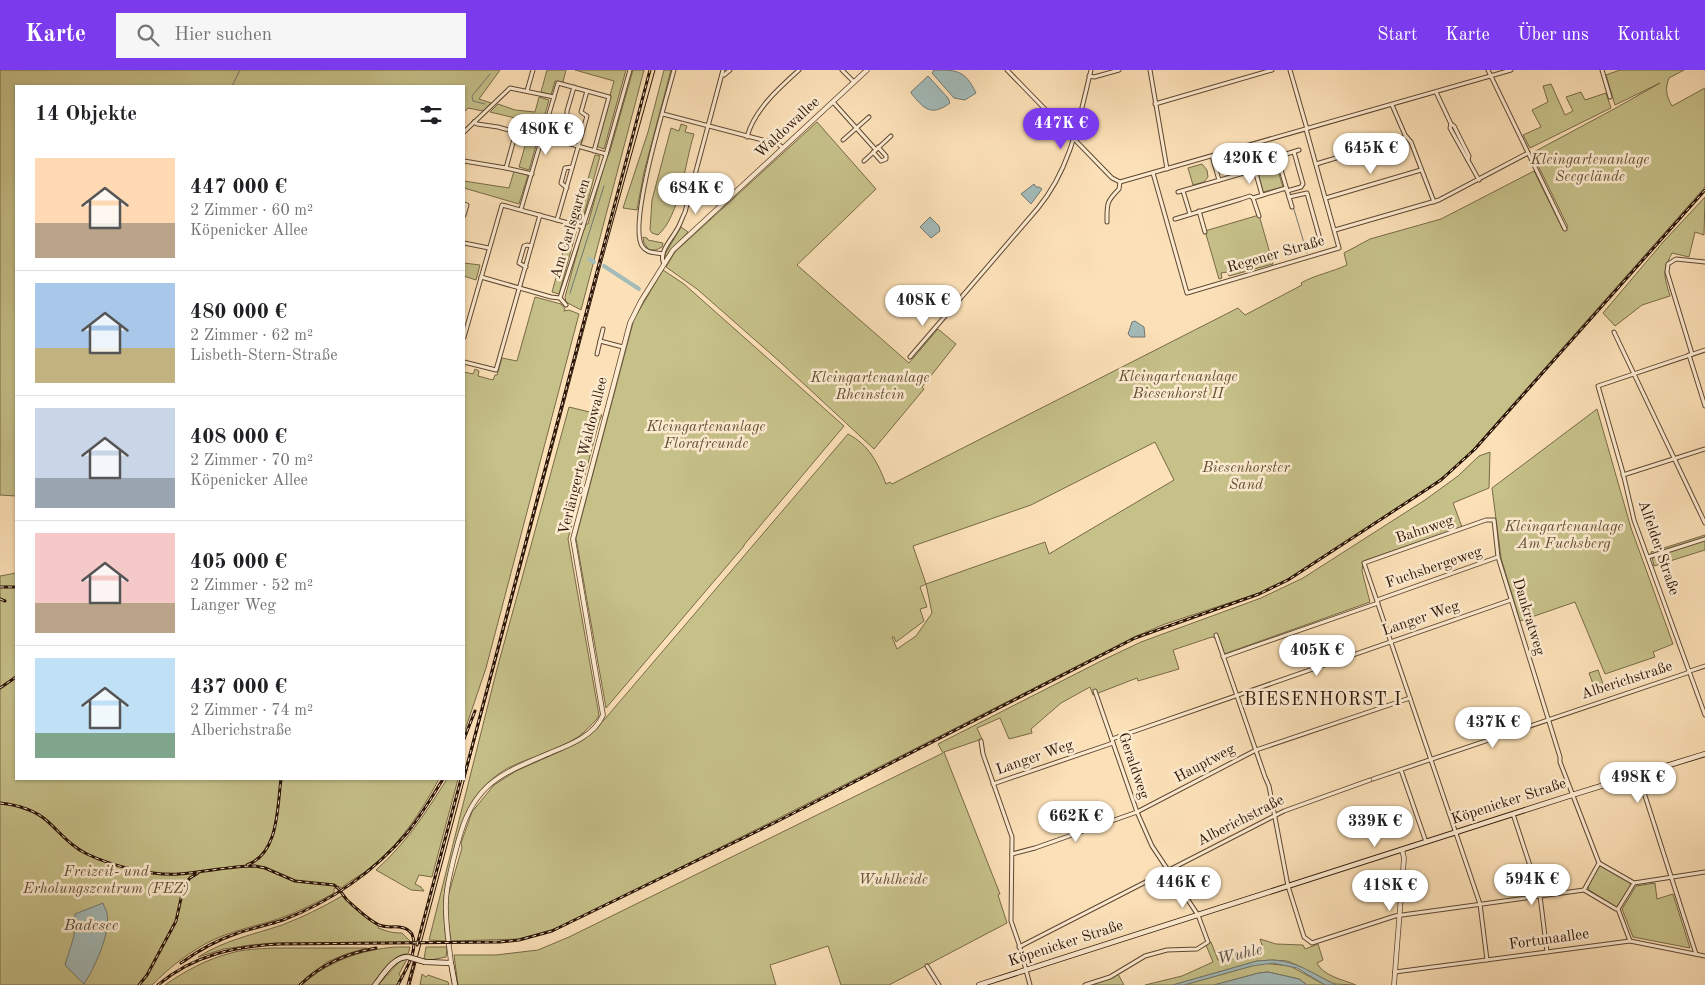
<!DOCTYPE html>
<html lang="de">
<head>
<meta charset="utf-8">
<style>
	:root { --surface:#fff; --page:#f6f6f6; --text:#202124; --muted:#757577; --line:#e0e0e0; --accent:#7c3aed }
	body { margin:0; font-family:"Old Standard TT",serif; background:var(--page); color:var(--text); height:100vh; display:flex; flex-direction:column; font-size:19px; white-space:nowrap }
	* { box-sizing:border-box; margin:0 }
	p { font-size:16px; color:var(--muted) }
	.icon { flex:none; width:28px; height:28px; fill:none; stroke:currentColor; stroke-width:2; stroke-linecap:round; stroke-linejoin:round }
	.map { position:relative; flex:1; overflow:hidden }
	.drawer { position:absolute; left:15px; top:15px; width:450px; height:695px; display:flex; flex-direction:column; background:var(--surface); border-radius:0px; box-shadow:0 1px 4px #0004 }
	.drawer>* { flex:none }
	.price { position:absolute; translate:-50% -42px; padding:0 11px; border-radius:18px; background:#fff; color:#222; font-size:16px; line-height:32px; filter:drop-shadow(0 1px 2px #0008) }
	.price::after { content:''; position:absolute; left:50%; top:30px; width:15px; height:11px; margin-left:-8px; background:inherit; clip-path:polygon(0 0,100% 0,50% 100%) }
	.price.selected { background:var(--accent); color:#fff }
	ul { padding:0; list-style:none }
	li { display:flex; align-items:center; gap:15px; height:125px; padding:0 20px }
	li+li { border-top:1px solid var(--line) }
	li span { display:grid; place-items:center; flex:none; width:140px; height:100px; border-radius:0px; color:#555 }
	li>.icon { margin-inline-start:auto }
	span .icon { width:60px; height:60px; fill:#fffc; stroke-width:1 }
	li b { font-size:21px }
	h2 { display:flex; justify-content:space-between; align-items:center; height:60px; padding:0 20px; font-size:21px }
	header { display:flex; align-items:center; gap:30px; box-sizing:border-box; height:70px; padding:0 25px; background:var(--accent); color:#fff }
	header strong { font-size:24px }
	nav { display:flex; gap:28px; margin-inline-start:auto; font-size:18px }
	.search { width:350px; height:45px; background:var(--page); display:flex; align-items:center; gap:12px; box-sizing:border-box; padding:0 18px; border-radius:0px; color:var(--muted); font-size:19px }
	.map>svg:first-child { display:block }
</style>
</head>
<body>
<header>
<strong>Karte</strong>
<div class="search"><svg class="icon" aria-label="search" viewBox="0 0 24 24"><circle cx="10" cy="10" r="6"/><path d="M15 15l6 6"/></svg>Hier suchen</div>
<nav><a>Start</a><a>Karte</a><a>Über uns</a><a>Kontakt</a></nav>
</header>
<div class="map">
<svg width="1705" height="915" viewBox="0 0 1705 915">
	<rect width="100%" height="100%" fill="#fce0b7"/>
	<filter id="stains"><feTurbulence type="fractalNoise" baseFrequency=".004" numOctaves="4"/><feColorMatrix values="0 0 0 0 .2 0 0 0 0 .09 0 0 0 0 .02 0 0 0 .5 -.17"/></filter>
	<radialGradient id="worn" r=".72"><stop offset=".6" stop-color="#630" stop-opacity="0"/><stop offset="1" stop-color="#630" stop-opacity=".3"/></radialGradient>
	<g fill="#c6c089" stroke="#786a48" fill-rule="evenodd">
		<path d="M0,0h500l-21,29 12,4 -8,8 -15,-3 -4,4v-26h-448v410l-16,-1z"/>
		<path d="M547,0h19l-3,12 -8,-1 -4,14 -10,-3z"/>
		<path d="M575,0h51l-22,79 -8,-3 18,-65z"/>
		<path d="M633,0h11l-63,240 -15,-8 -1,-5 14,-51 -1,-1 8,-21h2l14,-51 -1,-1 9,-21z"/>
		<path d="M664,0h7l-27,102 -7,38 -14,-2 25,-76z"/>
		<path d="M1620,0h64l-15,8c-4,10 -3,18 3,28l33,-18v99l-231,261 -20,20 -30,23 -135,87 -30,15 -94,31 -31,13 -357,182 -206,103 -20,8 -32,9 -68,2 -4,-28 1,-17 14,-48 -1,-5 11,-31 22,-27 22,-14 45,-20 43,-31 244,-286c21,11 30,29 38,50l4,-2 2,2 346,-176 7,7 57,-30 -1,-2c14,-8 31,-11 46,-18l-3,-12 26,-14 71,-20 93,-48 29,59 5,-3 -36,-74 82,-44 46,-26 -45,22 -9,-30zM1155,372l19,38 -125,74 -4,-12 -119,42 -13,-38 118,-41zM926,514l6,29 -16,23 -19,13 -5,-12h2l2,5 28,-21 -4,-12 7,-2 -7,-20z"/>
		<path d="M1551,14l14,31 8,-4 -7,-14 15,-5 4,8 21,-7 5,15 -81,40 -7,-13 18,-8 -9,-17 16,-8 -5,-16z"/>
		<path d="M539,27l10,3 -20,70 -10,-3 13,-45 -42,-10 8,-8 17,6 20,2z"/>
		<path d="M817,52l59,67 -79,76 112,98 29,-34 18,15 -34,43 2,2 -50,60 -95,-88 -82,-72 -31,-22 9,-15z"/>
		<path d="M681,54l6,2 -2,6 9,2c-9,28 -14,82 -36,101l-6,-2 -2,-3 2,-30 19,-72 8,3z"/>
		<path d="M1243,82l4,15 6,-2 1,4 -18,5 -7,-1 -5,-8 2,-1v-7z"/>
		<path d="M595,85l5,1 -18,66 -6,-2z"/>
		<path d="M1202,94l5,6 1,7 -4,5 -11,3 -5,-17z"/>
		<path d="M1271,98l7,3 5,16 -20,5 -5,-20z"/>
		<path d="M514,101l14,4 -9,29 -55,-16v-7l45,7z"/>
		<path d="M1705,127l-1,38 -9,-3 -6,25 -17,-4c-10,20 -8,22 -2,43l-28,9 -27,21 -12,-13 61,-72z"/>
		<path d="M1259,145l14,49 -44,12 -2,-4 -6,1 1,5 -3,1 -14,-48z"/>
		<path d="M570,157l7,2 -18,65 -7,-2z"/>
		<path d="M681,157l7,5 -22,24h-2z"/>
		<path d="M643,167l4,1 1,2 15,3 -1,4 -6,3h-7l-5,-7z"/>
		<path d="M464,193l16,2 -4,15 -12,-4z"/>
		<path d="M663,200l21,14 160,142 -100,119v1l-138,162 -30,-170 58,-219z"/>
		<path d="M535,227l26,7 4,5 -1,2 5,-1 10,4 -93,354 -22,65v-366l1,-1 -1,6 9,2 2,-5 4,2 -1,5 15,4 2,-5h2l5,-17 15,3z"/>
		<path d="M569,337l33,8 -3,7 -31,117 31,176 -2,4c-6,6 -12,13 -19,18 -20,13 -48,20 -70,31 -32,18 -47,48 -54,83 -2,11 -6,22 -8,33 -4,19 -2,38 0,57l-17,-1 68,-271z"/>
		<path d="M1597,339l34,119 42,116 -20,8 2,5 -50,17 -30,-72 -55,19 -19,-63 -9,-70z"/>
		<path d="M1490,382l-1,36 -36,15 9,24 -99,34 -1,10 8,31 -146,52 -9,-16 -3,-1 -39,13 6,19 -41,12 -1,-3 -44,17 -3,-8 -29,16 -30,26 1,4 -23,6 -9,-21 -23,10 5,11 -38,13 56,142 -2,1 9,28 -118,62h-48l-13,-39 -58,19 6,20h-318l-4,-30h42l42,-5 31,-13 374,-184 -5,-9 165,-84 38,-18 120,-44 42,-20 122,-78 33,-24 21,-20z"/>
		<path d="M1705,465v15l-51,16 -3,-14z"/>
		<path d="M16,503v206h423c-18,33 -37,62 -66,87 -10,8 -22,14 -32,22l-2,-2 -5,3v4c-18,10 -36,19 -56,26 -21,7 -44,11 -65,21 -23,11 -43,27 -61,45h-152v-409z"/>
		<path d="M1598,600l7,19 -9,3 -7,-19z"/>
		<path d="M447,709h11l-26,98 -13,-2 -4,9 6,3 3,4 -13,-1 -35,-20c31,-28 49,-56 71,-91z"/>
		<path d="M1599,796h4l27,16 1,3 -12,20 -3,2 -27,-17 -1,-4z"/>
		<path d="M1655,813l2,16 16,-5 17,54 -57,-11 -11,-28 14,-23z"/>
		<path d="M342,826l37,30 -1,2c9,3 13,5 24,5l9,9 -136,1 -25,2 -26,4 -26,8c27,-17 54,-22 84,-32 21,-8 41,-18 60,-29z"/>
		<path d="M1260,869l16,5 27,1 2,4 13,-5 5,16 -6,3c6,13 27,17 39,22l-22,-1 -37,-19 -10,-4 -15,-1 -15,1 -84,24h-28l37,-9 31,-14 -7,-17 5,-3 7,18 28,-7 18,-2z"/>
		<path d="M395,877h15l-2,7c-15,-1 -27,21 -36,31h-70c26,-24 59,-35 93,-38z"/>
		<path d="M426,877h21l-1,10 -15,3 -7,-1z"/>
		<path d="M273,878h94l-21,6 -19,8 -29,23h-133c20,-14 42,-26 66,-32 13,-4 28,-4 42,-5z"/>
		<path d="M405,889h2l-8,15 2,3 -4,8h-19l22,-24z"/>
		<path d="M1262,893l28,3 35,19h-18l-8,-6 -31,-7 -9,1 -45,12h-30z"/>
		<path d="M422,904l4,3 2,-2 20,7 1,3h-29z"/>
		<path d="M1118,904l6,11h-30l-1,-1z"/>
	</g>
	<g fill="#a3bbb9" stroke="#737872">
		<path d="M934,0c23,0 31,0 42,23l-11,7 -11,-2 -22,-25z"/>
		<path d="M928,6l20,22 2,5c-19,14 -26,6 -39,-10v-1z"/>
		<path d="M1034,114l2,3h3l3,2 -11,15 -10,-10z"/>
		<path d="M930,147l9,9 1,5 -9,7 -11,-11z"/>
		<path d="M1135,251l9,6 1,10h-14l-3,-3 4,-12z"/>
		<path d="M103,833c1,4 4,8 4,11 4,19 -13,55 -23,70l-19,-19 9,-29 1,-22z"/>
		<path d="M1272,890c16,1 29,6 43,14 8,4 14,8 22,11h-12l-28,-17 -24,-5 -21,3 -68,19h-11l84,-24z"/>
		<path d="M1268,902l31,7 8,6h-93l45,-12z"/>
	</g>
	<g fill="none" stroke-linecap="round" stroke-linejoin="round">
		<g stroke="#737872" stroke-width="1">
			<path d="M232,16l8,-16"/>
			<path d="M485,34l-12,-3 -1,-5 18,-22"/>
			<path d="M1293,136l14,47"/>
			<path d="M570,223l34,-107"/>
		</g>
		<g stroke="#a3bbb9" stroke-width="4">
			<path d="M589,189l5,3"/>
			<path d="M604,196l35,23"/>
		</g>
		<g stroke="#5e4733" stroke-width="5">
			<g id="minor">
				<path d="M842,0l12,12"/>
				<path d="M1007,0l105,108 8,4 391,-112"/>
				<path d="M1150,0l17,99"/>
				<path d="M1290,0l17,59"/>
				<path d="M1488,0l77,159"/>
				<path d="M1602,0l8,27"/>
				<path d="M722,5h2l6,-5"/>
				<path d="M1089,6l5,1 25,-7"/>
				<path d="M527,21l6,-21"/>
				<path d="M1436,22l15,32 3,2 15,30 -1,4"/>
				<path d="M833,32l43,48"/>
				<path d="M1155,34l117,-34"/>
				<path d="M1392,35l13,30 6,7 23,60"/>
				<path d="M663,44l115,30 5,4"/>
				<path d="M474,52l3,2 21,3 18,5 -10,36"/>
				<path d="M1451,54l-1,4 29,52"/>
				<path d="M464,62l46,-44 44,9"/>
				<path d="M542,66l64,18"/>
				<path d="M747,67c7,-27 32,-49 52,-67"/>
				<path d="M843,70l26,-23"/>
				<path d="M562,72l5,-19v-12l7,-24"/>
				<path d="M1270,76l6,7 16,54"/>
				<path d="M873,82l8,9 5,-2v-3l-8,-9"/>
				<path d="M1212,86l7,24"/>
				<path d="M1277,87l22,-7"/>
				<path d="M464,91l42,7 26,6"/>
				<path d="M864,91l27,-25"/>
				<path d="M1316,94l90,-27"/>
				<path d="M1255,100l7,25"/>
				<path d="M1153,103l34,120 152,-45 -33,-119"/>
				<path d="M567,118l-6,-5 4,-15 7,-1"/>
				<path d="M1183,121l7,23"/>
				<path d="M1287,121l14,-4 2,-3 -9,-32"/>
				<path d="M1178,122l101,-29"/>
				<path d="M1289,127l18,-4 14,50"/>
				<path d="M1253,128l6,18"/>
				<path d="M1326,128l95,-28"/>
				<path d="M464,134l3,1 -3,10"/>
				<path d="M521,139l37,-126 51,14 -15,54"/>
				<path d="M1199,141l6,21"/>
				<path d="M1175,149l66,-20 9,-3 3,2 33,-10"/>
				<path d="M557,150l30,-104 -6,-4 6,-21"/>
				<path d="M1107,152c0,-18 -1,-20 12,-33l1,-7"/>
				<path d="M1335,160l104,-30 89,-47"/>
				<path d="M464,173l25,5"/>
				<path d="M663,184c-8,-2 -16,0 -21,-8 -14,-23 24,-145 32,-176"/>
				<path d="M664,194c-6,-11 7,-24 12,-33 4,-6 6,-13 9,-19l38,-142"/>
				<path d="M526,197l-7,-4 5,-17 3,-1 4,1"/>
				<path d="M481,207l70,20 9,1"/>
				<path d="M566,235l-6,-7 45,-140 25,-88"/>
				<path d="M603,259l-3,12 23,6"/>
				<path d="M1614,262l91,191"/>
				<path d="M464,267l38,-132 81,22"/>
				<path d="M1705,280l-107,36 25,87 11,47 71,195"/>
				<path d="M597,284l3,-13"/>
				<path d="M1692,284l-25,-82 1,-8 8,-5 29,3"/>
				<path d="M1689,285l16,51"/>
				<path d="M910,287l128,-149c33,-40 41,-89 53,-138"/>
				<path d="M464,292l32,8 44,-155"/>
				<path d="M1623,405l82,-26"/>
				<path d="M1648,487l57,-18"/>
				<path d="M1377,530l121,-43"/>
				<path d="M1216,565l49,142 4,9 19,100 16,51 8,6 83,-27 189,-26"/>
				<path d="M1223,587l155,-54"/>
				<path d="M1112,669l399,-139"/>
				<path d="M981,671l2,13 29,83 -1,84 8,23 11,41"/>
				<path d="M1401,700l25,72"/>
				<path d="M1638,704l58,180"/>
				<path d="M1373,709l314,-106 3,-2 15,-5"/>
				<path d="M993,714l120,-41"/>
				<path d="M1513,744l27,82 7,56"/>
				<path d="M1012,784l23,-6 102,-36 119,-62 154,-52"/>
				<path d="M1599,793l35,20 -16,26h-2l-32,-19z"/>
				<path d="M1634,813l71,-11"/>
				<path d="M1618,839l12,32"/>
				<path d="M1019,877l265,-136 86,-31"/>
				<path d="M1487,890l-7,-56 -116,-341 122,-43h8l4,37 62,200v5l39,101"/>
				<path d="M927,896l12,19"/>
				<path d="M1395,902l235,-31 75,15"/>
				<path d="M1085,915l25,-8 35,-21 22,-6 30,-1 11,-7 -10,-27 -46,-69 -15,-34 -42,-121"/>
			</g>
		</g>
		<g stroke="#5e4733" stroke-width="5.5">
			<g id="tertiary">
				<path d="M451,893c-2,-20 -6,-41 -5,-61 0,-14 4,-27 7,-41 7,-27 13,-55 35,-75 18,-16 42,-24 64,-34 18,-7 43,-17 51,-37l-30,-176 57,-216 11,-22 32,-51 194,-180"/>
				<path d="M1394,915l10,-127 -2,-8"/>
			</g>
		</g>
		<g stroke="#2a1407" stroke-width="6">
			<g id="secondary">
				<path d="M425,892l26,1 4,22"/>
				<path d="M375,915c8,-10 19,-29 33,-28"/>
				<path d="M979,915l593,-190 133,-41"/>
			</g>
		</g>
		<use href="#minor" stroke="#fdebd0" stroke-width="3"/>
		<use href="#tertiary" stroke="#fdebd0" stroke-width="4"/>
		<use href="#secondary" stroke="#fdebd0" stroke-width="4.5"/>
		<path stroke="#2a1407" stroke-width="1" d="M410,915l190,-717 55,-198"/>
		<g stroke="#2a1407" stroke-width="3">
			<g id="rail">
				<path d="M0,517h16"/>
				<path d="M0,529l5,2"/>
				<path d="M0,618l16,-11"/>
				<path d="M464,669l11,-28"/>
				<path d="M464,707l186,-707"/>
				<path d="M0,733c17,2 33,6 46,17 14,12 24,26 41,34 25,12 65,22 92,20 26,-2 51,-8 76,-8l10,2 30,13 39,4c6,4 8,9 13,15 9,8 21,20 32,25 12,5 24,-3 33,9 7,17 -7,36 -14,51"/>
				<path d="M247,795c32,-12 30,-57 34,-86"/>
				<path d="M417,875l44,-166"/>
				<path d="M181,893c18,-13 36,-23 57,-30 15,-5 30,-8 45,-13 47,-18 91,-48 124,-87 14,-17 25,-36 36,-54"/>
				<path d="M139,915l8,-10 29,-54 8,-36 6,-7 8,-5"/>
				<path d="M158,915c35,-30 78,-39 123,-41l219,-2 19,-2 33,-9 226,-110 357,-183 124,-44 29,-14 153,-100 34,-31 230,-259"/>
				<path d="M300,915c20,-20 48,-32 76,-37"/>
				<path d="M408,915l6,-22"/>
			</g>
		</g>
		<use href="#rail" stroke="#fdebd0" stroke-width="1" stroke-dasharray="4" stroke-linecap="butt"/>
		<g stroke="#2a1407" stroke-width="6" stroke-linecap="butt">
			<path id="secondary-bridge" d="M408,887l17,5"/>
		</g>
		<use href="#secondary-bridge" stroke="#fdebd0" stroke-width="4.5"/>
	</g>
	<g text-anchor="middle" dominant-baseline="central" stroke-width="5" stroke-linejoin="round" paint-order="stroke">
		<g font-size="15" fill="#2a1407" stroke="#fdebd0">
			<text transform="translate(788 58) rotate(-43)">Waldowallee</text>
			<text transform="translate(571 159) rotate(-73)">Am Carlsgarten</text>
			<text transform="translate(1276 185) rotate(-16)">Regener Straße</text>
			<text transform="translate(584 386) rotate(-76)">Verlängerte Waldowallee</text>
			<text transform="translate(1425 460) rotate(-19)">Bahnweg</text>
			<text transform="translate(1658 478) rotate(71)">Alfelder Straße</text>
			<text transform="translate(1434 498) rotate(-19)">Fuchsbergeweg</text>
			<text transform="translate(1528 547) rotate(73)">Dankratweg</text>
			<text transform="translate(1421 549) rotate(-19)">Langer Weg</text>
			<text transform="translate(1627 611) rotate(-18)">Alberichstraße</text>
			<text transform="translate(1035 688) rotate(-19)">Langer Weg</text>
			<text transform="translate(1205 694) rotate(-28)">Hauptweg</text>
			<text transform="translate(1133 696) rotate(71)">Geraldweg</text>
			<text transform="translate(1509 732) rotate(-18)">Köpenicker Straße</text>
			<text transform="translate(1241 751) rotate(-27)">Alberichstraße</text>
			<text transform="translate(1549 870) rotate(-8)">Fortunaallee</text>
			<text transform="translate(1066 874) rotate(-18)">Köpenicker Straße</text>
		</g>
		<g font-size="15" font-style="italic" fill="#615034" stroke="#fdebd0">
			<text x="1590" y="90">Kleingartenanlage<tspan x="1590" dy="17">Seegelände</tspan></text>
			<text x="1178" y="307">Kleingartenanlage<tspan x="1178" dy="17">Biesenhorst II</tspan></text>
			<text x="870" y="308">Kleingartenanlage<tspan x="870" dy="17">Rheinstein</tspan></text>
			<text x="706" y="357">Kleingartenanlage<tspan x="706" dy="17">Florafreunde</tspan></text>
			<text x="1246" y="398">Biesenhorster<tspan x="1246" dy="17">Sand</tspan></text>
			<text x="1564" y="457">Kleingartenanlage<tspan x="1564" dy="17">Am Fuchsberg</tspan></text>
			<text x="106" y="802">Freizeit- und<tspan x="106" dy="17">Erholungszentrum (FEZ)</tspan></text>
			<text x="893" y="810">Wuhlheide</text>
		</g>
		<g font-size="16" font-style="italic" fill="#544e45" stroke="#fdebd0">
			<text x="91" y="856">Badesee</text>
			<text transform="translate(1240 885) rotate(-13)">Wuhle</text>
		</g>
		<g font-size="18" letter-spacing="1" fill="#2a1407" stroke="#fdebd0">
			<text x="1323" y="630">BIESENHORST I</text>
		</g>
	</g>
	<rect width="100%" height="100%" filter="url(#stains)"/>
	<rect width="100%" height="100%" fill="url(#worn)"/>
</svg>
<b class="price selected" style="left:1061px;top:80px">447K €</b>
<b class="price" style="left:546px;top:86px">480K €</b>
<b class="price" style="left:1371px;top:105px">645K €</b>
<b class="price" style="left:1250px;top:115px">420K €</b>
<b class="price" style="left:696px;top:145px">684K €</b>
<b class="price" style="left:923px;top:257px">408K €</b>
<b class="price" style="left:1317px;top:607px">405K €</b>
<b class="price" style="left:1493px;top:679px">437K €</b>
<b class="price" style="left:1638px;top:734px">498K €</b>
<b class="price" style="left:1076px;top:773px">662K €</b>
<b class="price" style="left:1375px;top:778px">339K €</b>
<b class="price" style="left:1532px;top:836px">594K €</b>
<b class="price" style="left:1183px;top:839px">446K €</b>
<b class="price" style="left:1390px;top:842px">418K €</b>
<section class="drawer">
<h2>14 Objekte<svg class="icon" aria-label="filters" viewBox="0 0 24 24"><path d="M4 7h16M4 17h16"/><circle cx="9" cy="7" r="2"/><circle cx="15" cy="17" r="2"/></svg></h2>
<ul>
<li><span style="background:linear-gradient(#ffd9b3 65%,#b9a48a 0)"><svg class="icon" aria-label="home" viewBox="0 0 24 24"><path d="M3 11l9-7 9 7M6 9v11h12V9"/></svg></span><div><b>447 000 €</b><p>2 Zimmer · 60 m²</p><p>Köpenicker Allee</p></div></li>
<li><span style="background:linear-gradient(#a9c7e8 65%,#c2b280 0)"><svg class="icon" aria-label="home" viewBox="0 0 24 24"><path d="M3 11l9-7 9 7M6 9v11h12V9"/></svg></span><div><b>480 000 €</b><p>2 Zimmer · 62 m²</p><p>Lisbeth-Stern-Straße</p></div></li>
<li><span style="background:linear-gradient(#c9d6e8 70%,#9aa5b1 0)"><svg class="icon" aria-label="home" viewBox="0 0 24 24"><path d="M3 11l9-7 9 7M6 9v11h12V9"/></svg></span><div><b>408 000 €</b><p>2 Zimmer · 70 m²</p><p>Köpenicker Allee</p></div></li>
<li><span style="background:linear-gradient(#f6c9c9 70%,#b9a48a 0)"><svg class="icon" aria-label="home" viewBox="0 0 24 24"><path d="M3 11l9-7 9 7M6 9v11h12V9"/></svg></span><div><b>405 000 €</b><p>2 Zimmer · 52 m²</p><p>Langer Weg</p></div></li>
<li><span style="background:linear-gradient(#bfe0f5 75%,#7fa58c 0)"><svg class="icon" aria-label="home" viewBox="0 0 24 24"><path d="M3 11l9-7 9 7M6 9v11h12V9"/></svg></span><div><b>437 000 €</b><p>2 Zimmer · 74 m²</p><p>Alberichstraße</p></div></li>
</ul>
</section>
</div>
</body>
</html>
